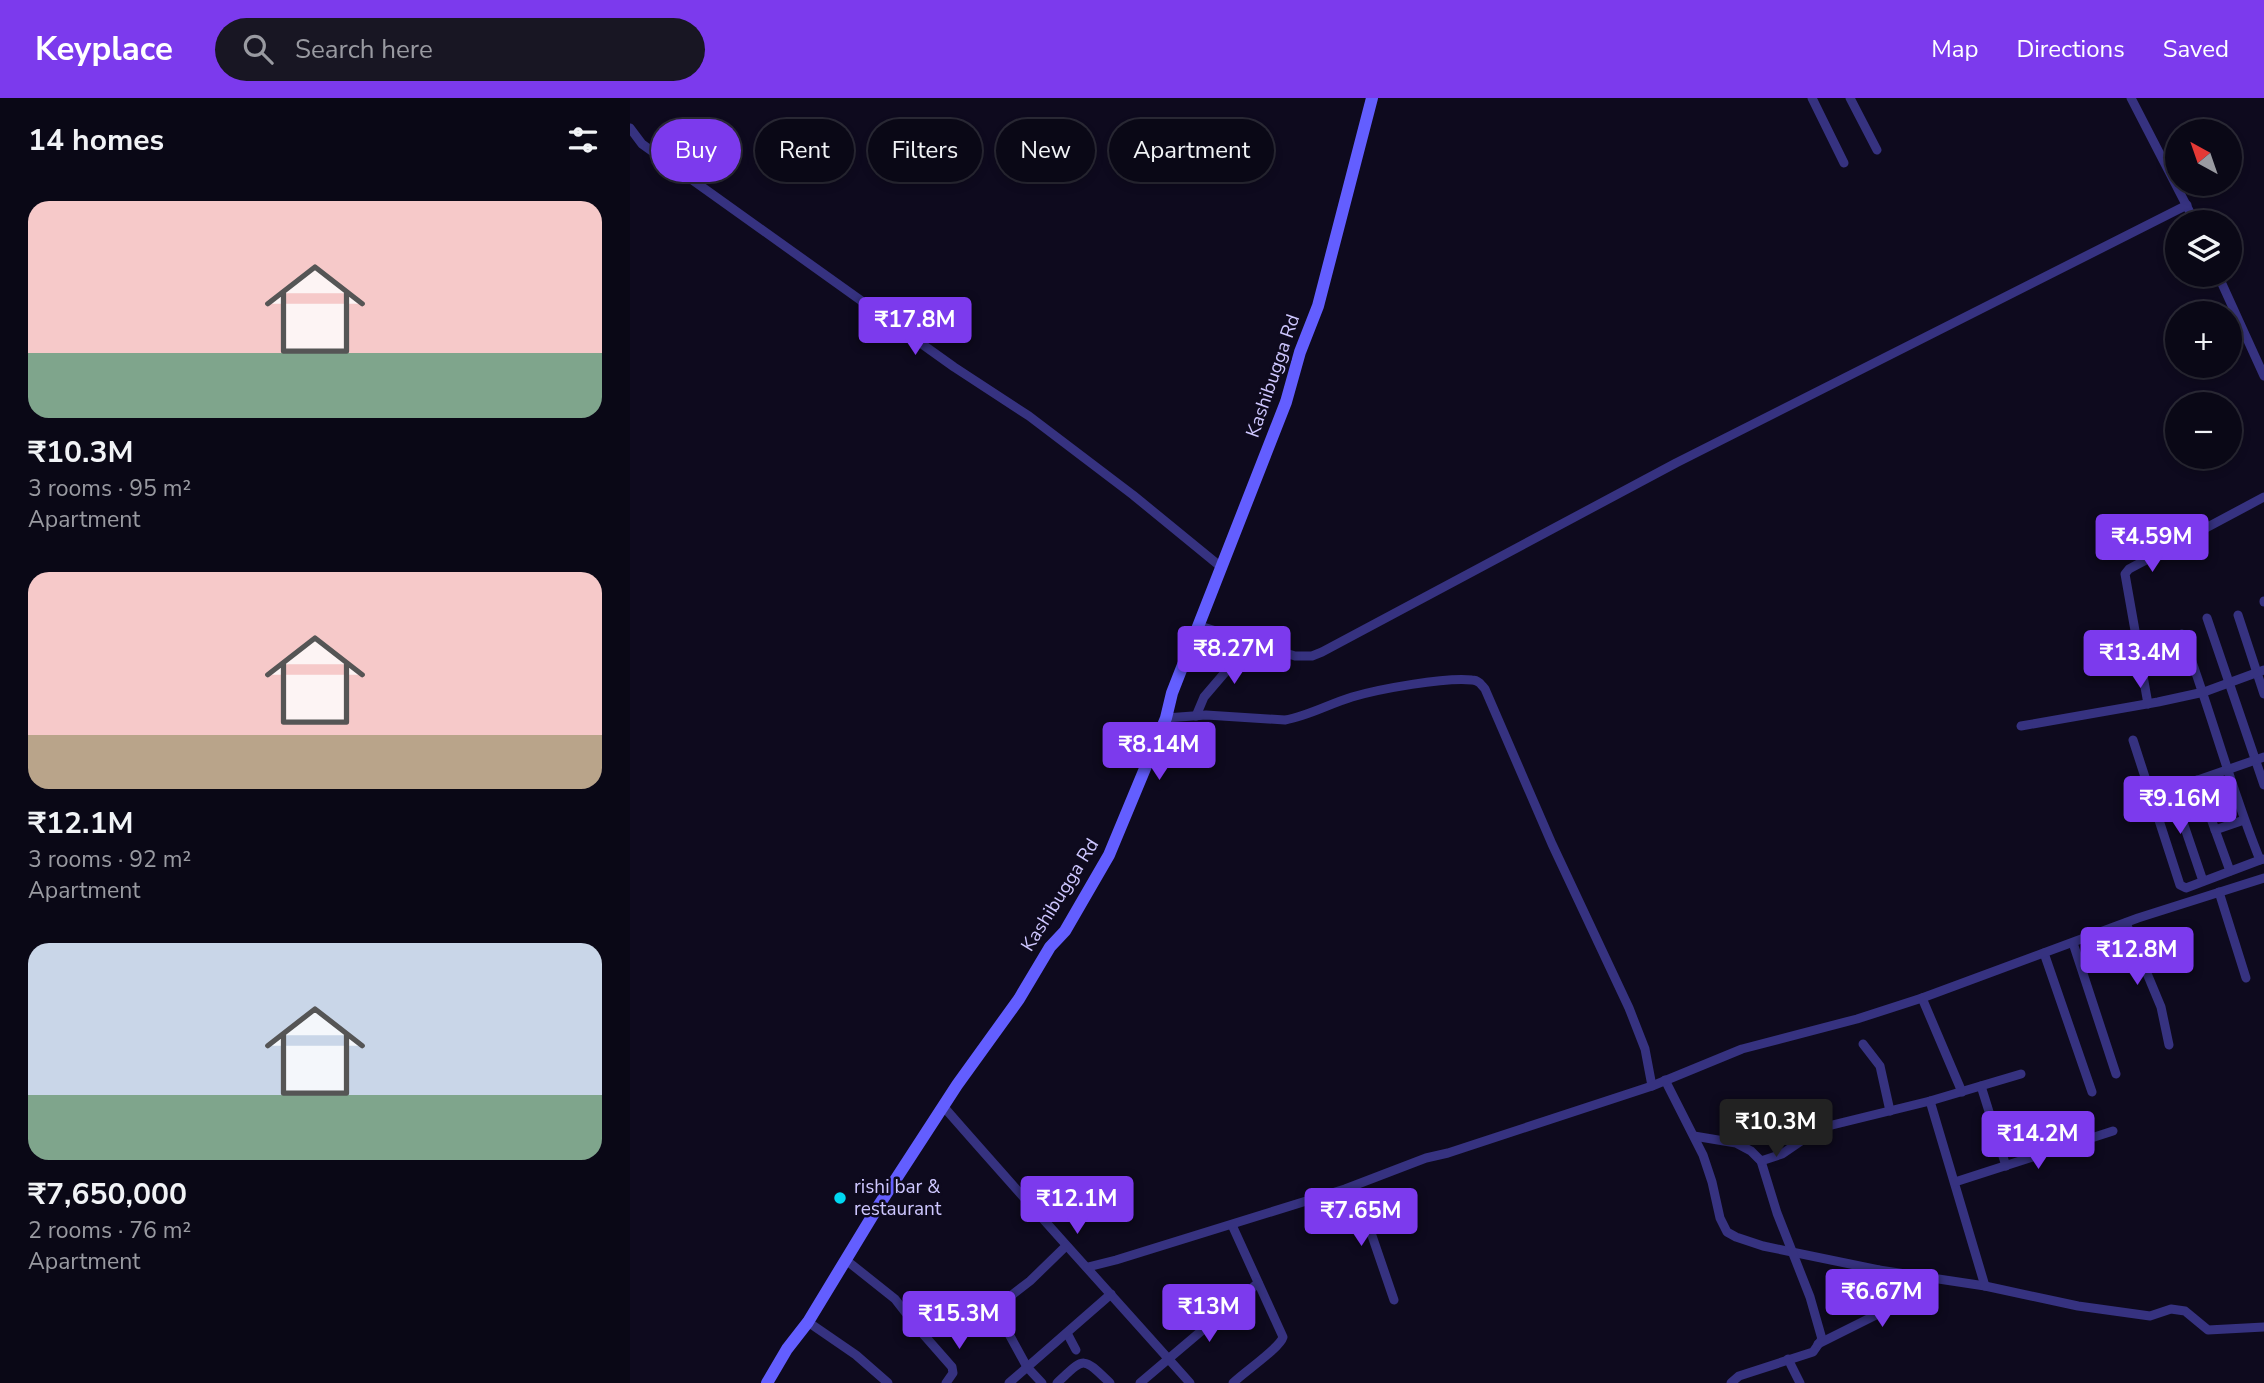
<!DOCTYPE html>
<html lang="en">
<head>
<meta charset="utf-8">
<style>
	:root { --surface:#0a0816; --page:#181623; --text:#f1f3f6; --muted:#999aa1; --line:#2a2935; --accent:#7c3aed }
	body { margin:0; font-family:"Nunito Sans",sans-serif; background:var(--page); color:var(--text); height:100vh; display:flex; flex-direction:column; font-size:26px; white-space:nowrap }
	* { box-sizing:border-box; margin:0 }
	p { font-size:23px; color:var(--muted) }
	.icon { flex:none; width:38px; height:38px; fill:none; stroke:currentColor; stroke-width:2; stroke-linecap:round; stroke-linejoin:round }
	.map { position:relative; flex:1; overflow:hidden }
	.side { display:flex; flex-direction:column; background:var(--surface); width:630px }
	.side>* { flex:none }
	.banner { position:absolute; left:21px; top:21px; width:665px; height:63px; display:flex; gap:14px }
	.needle { width:46px; rotate:320deg }
	.fabs { position:absolute; left:1535px; top:21px; display:grid; gap:14px }
	.fabs a { display:grid; place-items:center; width:77px; height:77px; border-radius:50%; background:var(--surface); box-shadow:0 4px 10px #0003,0 0 0 2px var(--line); font-size:35px }
	.price { position:absolute; translate:-50% -60px; padding:0 16px; border-radius:7px; background:var(--accent); color:#fff; font-size:23px; line-height:46px; filter:drop-shadow(0 2px 4px #0008) }
	.price::after { content:''; position:absolute; left:50%; top:42px; width:21px; height:16px; margin-left:-10px; background:inherit; clip-path:polygon(0 0,100% 0,50% 100%) }
	.price.selected { background:#222; color:#fff }
	ul { padding:0; list-style:none }
	li { display:grid; align-content:center; gap:14px; height:371px; padding:0 28px }
	li span { display:grid; place-items:center; height:217px; border-radius:21px; color:#555 }
	li>.icon { margin-inline-start:auto }
	span .icon { width:126px; height:126px; fill:#fffc; stroke-width:1 }
	li b { font-size:30px }
	h2 { display:flex; justify-content:space-between; align-items:center; height:84px; padding:0 28px; font-size:30px }
	.chip { padding:0 24px; border-radius:32px; background:var(--surface); box-shadow:0 4px 10px #0003,0 0 0 2px var(--line); font-size:24px; line-height:63px }
	.chip.selected { background:var(--accent); color:#fff }
	header { display:flex; align-items:center; gap:42px; box-sizing:border-box; height:98px; padding:0 35px; background:var(--accent); color:#fff }
	header strong { font-size:33px }
	nav { display:flex; gap:38px; margin-inline-start:auto; font-size:24px }
	.search { width:490px; height:63px; background:var(--page); display:flex; align-items:center; gap:18px; box-sizing:border-box; padding:0 24px; border-radius:38px; color:var(--muted); font-size:26px }
	main { display:flex; flex:1; min-height:0 }
	.map>svg:first-child { display:block }
</style>
</head>
<body>
<header>
<strong>Keyplace</strong>
<div class="search"><svg class="icon" aria-label="search" viewBox="0 0 24 24"><circle cx="10" cy="10" r="6"/><path d="M15 15l6 6"/></svg>Search here</div>
<nav><a>Map</a><a>Directions</a><a>Saved</a></nav>
</header>
<main>
<section class="side">
<h2>14 homes<svg class="icon" aria-label="filters" viewBox="0 0 24 24"><path d="M4 7h16M4 17h16"/><circle cx="9" cy="7" r="2"/><circle cx="15" cy="17" r="2"/></svg></h2>
<ul>
<li><span style="background:linear-gradient(#f6c9c9 70%,#7fa58c 0)"><svg class="icon" aria-label="home" viewBox="0 0 24 24"><path d="M3 11l9-7 9 7M6 9v11h12V9"/></svg></span><div><b>₹10.3M</b><p>3 rooms · 95 m²</p><p>Apartment</p></div></li>
<li><span style="background:linear-gradient(#f6c9c9 75%,#b9a48a 0)"><svg class="icon" aria-label="home" viewBox="0 0 24 24"><path d="M3 11l9-7 9 7M6 9v11h12V9"/></svg></span><div><b>₹12.1M</b><p>3 rooms · 92 m²</p><p>Apartment</p></div></li>
<li><span style="background:linear-gradient(#c9d6e8 70%,#7fa58c 0)"><svg class="icon" aria-label="home" viewBox="0 0 24 24"><path d="M3 11l9-7 9 7M6 9v11h12V9"/></svg></span><div><b>₹7,650,000</b><p>2 rooms · 76 m²</p><p>Apartment</p></div></li>
</ul>
</section>
<div class="map">
<svg width="1634" height="1285" viewBox="0 0 1634 1285">
	<rect width="100%" height="100%" fill="#0e0a1e"/>
	<g fill="none" stroke-linecap="round" stroke-linejoin="round">
		<g stroke="#363280" stroke-width="9">
			<path d="M1182,0l32,65"/>
			<path d="M1220,0l27,52"/>
			<path d="M1501,0l64,124"/>
			<path d="M0,30l12,16 312,223 75,49 104,79 88,72"/>
			<path d="M1588,177l46,101"/>
			<path d="M1634,503v1"/>
			<path d="M1608,517l26,79"/>
			<path d="M1577,520l57,167"/>
			<path d="M570,528l95,30h17l10,-4 354,-189 511,-258"/>
			<path d="M1552,536c28,74 48,152 78,226l4,-1"/>
			<path d="M1518,606l-23,-130 4,-5 135,-72"/>
			<path d="M566,618l8,-19 47,-55"/>
			<path d="M536,620l40,-3 79,5c23,-4 44,-16 67,-23 27,-8 93,-20 120,-17 6,0 9,4 13,9l67,155 77,164 16,41 7,37"/>
			<path d="M1391,628l137,-24 46,-10 60,-22"/>
			<path d="M1503,642l47,145 6,3 74,-28"/>
			<path d="M1567,682l33,91"/>
			<path d="M1542,692l31,91"/>
			<path d="M1522,698l112,-39"/>
			<path d="M1585,732l29,-10"/>
			<path d="M1589,794l27,86"/>
			<path d="M1496,825l35,84 8,38"/>
			<path d="M1443,845l43,131"/>
			<path d="M1414,855l48,139"/>
			<path d="M1292,900l40,94"/>
			<path d="M1233,946l17,22 10,45"/>
			<path d="M1035,982l38,75 9,27 8,36 7,14 9,5 27,9 116,24 106,16 93,20 72,10 21,-7 14,2 23,19 56,-3"/>
			<path d="M1351,988l25,80"/>
			<path d="M1300,1003l55,185"/>
			<path d="M313,1008c82,94 165,185 247,277"/>
			<path d="M1064,1038l42,7 15,8 10,10 16,52 33,84 12,42 -9,13 -74,24 -8,7"/>
			<path d="M1131,1063l21,-7 38,-26 110,-27 91,-27"/>
			<path d="M1325,1084l158,-51"/>
			<path d="M725,1088l39,114"/>
			<path d="M602,1127l51,112c-3,11 -39,35 -50,46"/>
			<path d="M216,1162l49,39 21,27 20,-8 27,6 15,-3 52,-40 36,-35"/>
			<path d="M458,1169l28,-7 229,-71 81,-31 22,-5 204,-67 90,-37 115,-30 65,-21 216,-80 126,-40"/>
			<path d="M178,1224l48,33 32,28"/>
			<path d="M373,1225l24,44 15,16"/>
			<path d="M286,1228l36,41 1,6 -7,10"/>
			<path d="M437,1235l9,17"/>
			<path d="M1188,1246l62,-31 -1,-43"/>
			<path d="M1158,1261l12,24"/>
			<path d="M379,1285l102,-89"/>
			<path d="M427,1285c28,-26 25,-27 53,0"/>
			<path d="M510,1285l118,-100"/>
		</g>
		<path stroke="#635eff" stroke-width="12" d="M137,1285l20,-34 21,-27 71,-117 78,-120 62,-86 31,-52 15,-16 44,-76 57,-137 6,-25 114,-291 14,-50 18,-46 54,-208"/>
	</g>
	<circle fill="#00d8f2" stroke="#0e0a1e" stroke-width="2.5" cx="210" cy="1100" r="7"/>
	<g text-anchor="middle" dominant-baseline="central" stroke-width="5" stroke-linejoin="round" paint-order="stroke">
		<g font-size="19" fill="#cec7ff" stroke="#0e0a1e">
			<text transform="translate(643 278) rotate(-71)">Kashibugga Rd</text>
			<text transform="translate(430 797) rotate(-58)">Kashibugga Rd</text>
		</g>
		<g font-size="19" fill="#cec7ff" stroke="#0e0a1e" text-anchor="start">
			<text x="224" y="1089">rishi bar &amp;<tspan x="224" dy="22">restaurant</tspan></text>
		</g>
	</g>
</svg>
<div class="fabs">
<a><svg class="needle" viewBox="-14 -14 28 28"><path d="M0-13l5 13h-10z" fill="#e53935"/><path d="M0 13l5-13h-10z" fill="#999aa1"/></svg></a>
<a><svg class="icon" aria-label="layers" viewBox="0 0 24 24"><path d="M12 4l9 5-9 5-9-5zM3 14l9 5 9-5"/></svg></a>
<a>+</a>
<a>−</a>
</div>
<b class="price" style="left:285px;top:259px">₹17.8M</b>
<b class="price" style="left:1522px;top:476px">₹4.59M</b>
<b class="price" style="left:604px;top:588px">₹8.27M</b>
<b class="price" style="left:1510px;top:592px">₹13.4M</b>
<b class="price" style="left:529px;top:684px">₹8.14M</b>
<b class="price" style="left:1550px;top:738px">₹9.16M</b>
<b class="price" style="left:1507px;top:889px">₹12.8M</b>
<b class="price selected" style="left:1146px;top:1061px">₹10.3M</b>
<b class="price" style="left:1408px;top:1073px">₹14.2M</b>
<b class="price" style="left:447px;top:1138px">₹12.1M</b>
<b class="price" style="left:731px;top:1150px">₹7.65M</b>
<b class="price" style="left:1252px;top:1231px">₹6.67M</b>
<b class="price" style="left:579px;top:1246px">₹13M</b>
<b class="price" style="left:329px;top:1253px">₹15.3M</b>
<div class="banner">
<a class="chip selected">Buy</a>
<a class="chip">Rent</a>
<a class="chip">Filters</a>
<a class="chip">New</a>
<a class="chip">Apartment</a>
</div>
</div>
</main>
</body>
</html>
